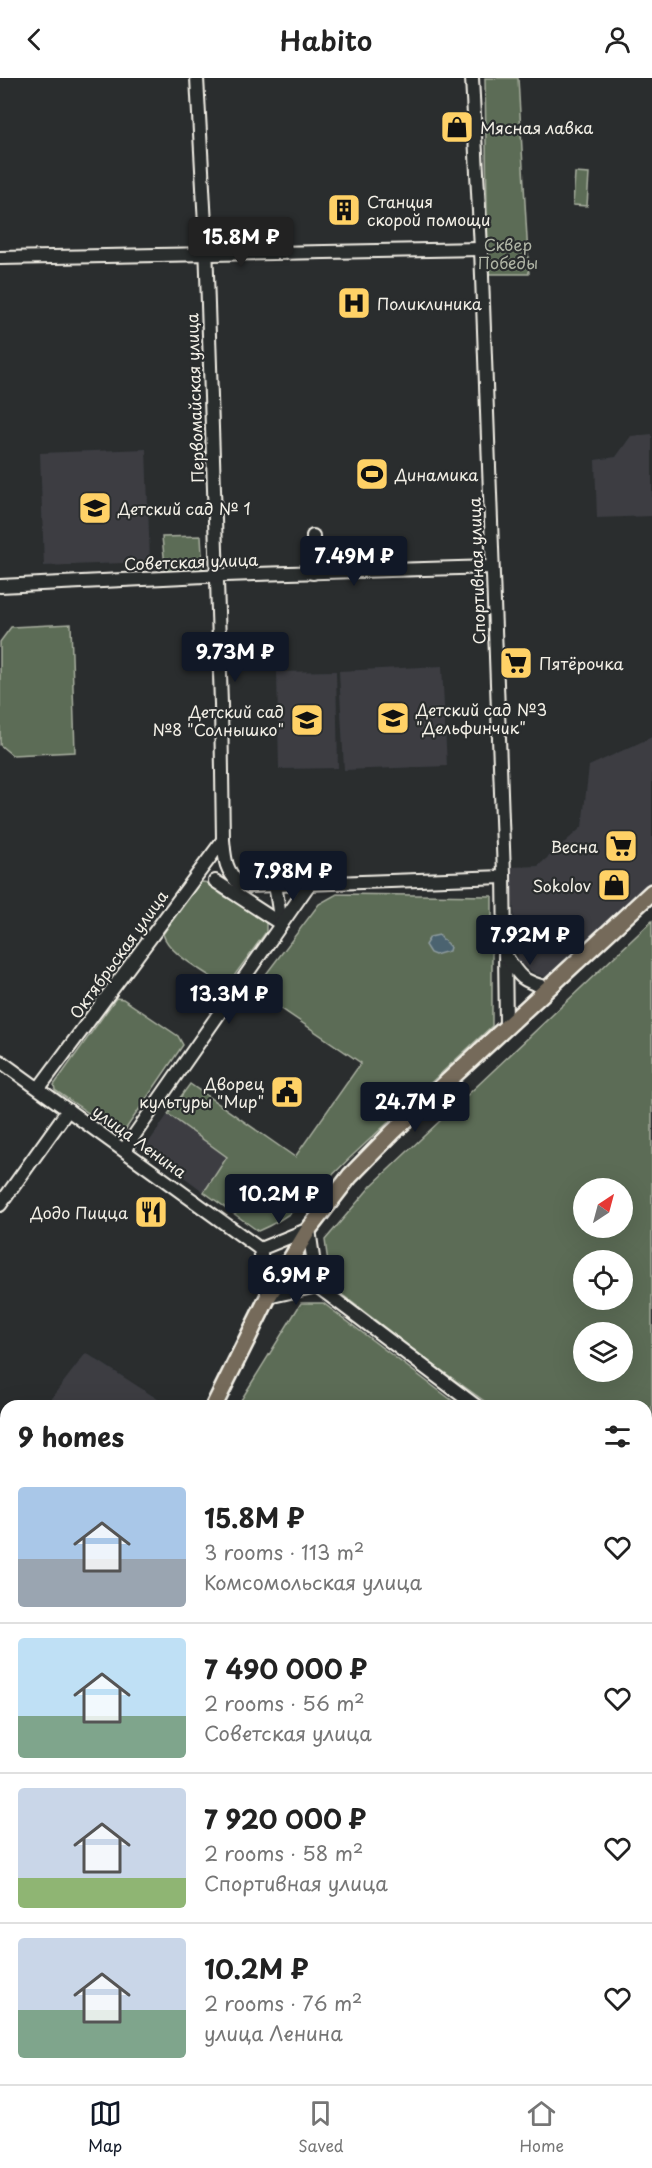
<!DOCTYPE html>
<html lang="en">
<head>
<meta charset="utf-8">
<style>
	:root { --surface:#fff; --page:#f2f2f2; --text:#222; --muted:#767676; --line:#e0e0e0; --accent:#111827 }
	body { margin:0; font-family:"Playpen Sans",sans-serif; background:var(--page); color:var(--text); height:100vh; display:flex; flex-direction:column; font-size:22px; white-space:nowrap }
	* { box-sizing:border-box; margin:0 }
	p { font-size:20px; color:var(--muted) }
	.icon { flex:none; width:33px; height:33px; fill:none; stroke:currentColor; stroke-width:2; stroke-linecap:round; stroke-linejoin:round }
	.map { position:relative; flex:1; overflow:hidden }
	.side { position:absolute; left:0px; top:1322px; width:652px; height:686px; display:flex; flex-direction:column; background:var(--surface); border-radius:18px 18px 0 0; box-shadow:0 6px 24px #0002 }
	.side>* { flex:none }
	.needle { width:39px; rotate:36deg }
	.tools { position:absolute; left:573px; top:1100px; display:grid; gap:12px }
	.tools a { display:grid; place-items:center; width:60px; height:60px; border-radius:50%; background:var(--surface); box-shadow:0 6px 24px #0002; font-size:30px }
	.price { position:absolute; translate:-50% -51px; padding:0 14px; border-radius:6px; background:var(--accent); color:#fff; font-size:20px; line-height:39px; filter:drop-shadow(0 2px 3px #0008) }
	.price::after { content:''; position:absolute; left:50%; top:36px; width:18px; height:14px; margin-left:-9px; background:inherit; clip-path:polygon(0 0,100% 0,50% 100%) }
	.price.current { background:#222; color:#fff }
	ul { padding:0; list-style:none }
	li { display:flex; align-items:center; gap:18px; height:150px; padding:0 18px }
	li+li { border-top:2px solid var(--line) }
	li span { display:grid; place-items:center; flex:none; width:168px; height:120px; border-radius:6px; color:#555 }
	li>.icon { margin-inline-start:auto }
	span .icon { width:72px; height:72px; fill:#fffc; stroke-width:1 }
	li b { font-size:26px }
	h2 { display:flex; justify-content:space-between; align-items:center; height:72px; padding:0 18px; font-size:26px }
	header { display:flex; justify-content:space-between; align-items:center; height:78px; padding:0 18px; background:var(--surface); font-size:27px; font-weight:600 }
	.dock { display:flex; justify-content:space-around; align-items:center; height:84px; border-top:2px solid var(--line); background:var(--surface); font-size:16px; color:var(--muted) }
	.dock a { display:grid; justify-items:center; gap:3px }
	.dock .current { color:var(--accent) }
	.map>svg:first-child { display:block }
</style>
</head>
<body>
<header><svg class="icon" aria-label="back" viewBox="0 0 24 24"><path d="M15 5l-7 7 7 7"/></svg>Habito<svg class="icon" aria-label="person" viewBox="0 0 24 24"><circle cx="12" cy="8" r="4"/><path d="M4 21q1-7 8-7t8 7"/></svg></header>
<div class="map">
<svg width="652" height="2006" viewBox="0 0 652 2006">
	<rect width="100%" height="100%" fill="#2a2d2e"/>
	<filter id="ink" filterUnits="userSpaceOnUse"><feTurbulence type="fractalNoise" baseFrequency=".0167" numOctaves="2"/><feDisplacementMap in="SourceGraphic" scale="12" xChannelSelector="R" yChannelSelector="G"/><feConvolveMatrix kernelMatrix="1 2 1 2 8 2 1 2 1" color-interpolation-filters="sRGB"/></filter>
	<g filter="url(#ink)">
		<g fill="#3c3d43">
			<path d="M652,356v82l-55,2 -2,-58 21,-3 15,-21z"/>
			<path d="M146,371l4,113 -106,4 -4,-113z"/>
			<path d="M442,588l5,100 -103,4 -5,-99z"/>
			<path d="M336,593l2,97 -59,1 -2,-97z"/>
			<path d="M652,659v142l-107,98 -10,-3 -17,-13 -8,-94 28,-1 44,-39 7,-61z"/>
			<path d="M168,1036l59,43 -23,35 -59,-44z"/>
			<path d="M86,1275l81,52h-121z"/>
			<path d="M652,1374v632h-159l-7,-5h160v-620z"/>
			<path d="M6,1677v158l-6,-5v-143z"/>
		</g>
		<g fill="#5c6c56" stroke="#a8ae9f" stroke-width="1.5" fill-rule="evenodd">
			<path d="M485,0h33l11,196h-41z"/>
			<path d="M575,95l14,1 -2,32 -14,-1z"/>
			<path d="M201,458l2,37 -37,2 -4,-38z"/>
			<path d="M71,546l4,128 -63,3 -12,-10v-103l11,-15z"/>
			<path d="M202,804c10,0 13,8 20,13 15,10 32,10 44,23v14l-32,44 -11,5h-6c-15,-11 -49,-28 -54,-47l34,-50z"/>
			<path d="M337,816l155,2v130c-46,43 -92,85 -138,128 -32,30 -54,60 -96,77l-54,-39 23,-35 -59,-43 22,-30 105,73 66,-94 -107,-73 65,-86z"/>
			<path d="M652,843v523l-5,7 -1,-45 -156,-1 -63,-45 -96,-74 -6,-46 46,-54zM584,1110h38v39h-38zM584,1182h38v39h-38zM584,1254h38v39h-38z"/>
			<path d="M116,920l7,1 55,37 5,9 -60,88 -4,1 -64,-44 -1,-5z"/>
			<path d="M301,1225h22l135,102h-220z"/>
			<path d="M0,1855l6,4v142h177l6,5h-189z"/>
			<path d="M222,2001h258l7,5h-258z"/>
		</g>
		<path fill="#4b646f" stroke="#8f9c9f" stroke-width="1.5" d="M439,857l11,12 -1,4 -14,4 -5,-2 -5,-8 5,-8z"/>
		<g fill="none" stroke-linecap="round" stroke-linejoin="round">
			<g stroke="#f4f1e8" stroke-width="16">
				<g id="minor">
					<path d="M197,0l9,165 15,461 2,136c2,20 2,29 16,44l9,2 256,-9"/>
					<path d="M472,0l9,171 23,625 2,152"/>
					<path d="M0,180l481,-9"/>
					<path d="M313,458v37"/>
					<path d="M0,508l225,-11 267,-8"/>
					<path d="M215,803l66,43"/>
					<path d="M275,806l6,40"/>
					<path d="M506,878c14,22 16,25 42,32"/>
					<path d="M0,983l260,188 8,48 49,-11"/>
					<path d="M39,1010l184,-248"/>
					<path d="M124,1072l186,-267"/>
					<path d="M0,1127l68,-95"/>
					<path d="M260,1171l49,-20 8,57 159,120"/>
					<path d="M646,1464l6,4"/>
				</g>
			</g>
			<g stroke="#f4f1e8" stroke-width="20">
				<g id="major">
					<path d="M214,1328l54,-109 41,-68 41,-53 43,-44 259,-240"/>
					<path d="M0,1651l6,-8"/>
					<path d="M0,1843l6,4"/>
					<path d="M204,2001l7,5"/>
				</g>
			</g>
			<use href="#minor" stroke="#2a2d2e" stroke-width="12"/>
			<use href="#major" stroke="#746a5a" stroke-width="15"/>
		</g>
	</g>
	<defs>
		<g id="shop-square" transform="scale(1.725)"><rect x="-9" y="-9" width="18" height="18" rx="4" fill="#ffd166" stroke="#2a2d2e"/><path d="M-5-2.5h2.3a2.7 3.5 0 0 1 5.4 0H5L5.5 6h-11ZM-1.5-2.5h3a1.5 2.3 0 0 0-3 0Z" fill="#111"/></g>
		<g id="building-square" transform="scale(1.725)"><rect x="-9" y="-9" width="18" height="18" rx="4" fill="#ffd166" stroke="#2a2d2e"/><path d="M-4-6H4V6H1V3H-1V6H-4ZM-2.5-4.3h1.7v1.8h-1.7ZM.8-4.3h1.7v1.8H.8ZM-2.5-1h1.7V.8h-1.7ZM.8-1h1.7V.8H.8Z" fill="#111"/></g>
		<g id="hospital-square" transform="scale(1.725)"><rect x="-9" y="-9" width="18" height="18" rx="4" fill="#ffd166" stroke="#2a2d2e"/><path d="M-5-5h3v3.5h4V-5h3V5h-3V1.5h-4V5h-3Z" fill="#111"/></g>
		<g id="stadium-square" transform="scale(1.725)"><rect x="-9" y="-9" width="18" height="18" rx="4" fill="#ffd166" stroke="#2a2d2e"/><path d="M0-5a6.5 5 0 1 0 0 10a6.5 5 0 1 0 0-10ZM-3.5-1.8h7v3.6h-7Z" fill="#111"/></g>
		<g id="school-square" transform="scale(1.725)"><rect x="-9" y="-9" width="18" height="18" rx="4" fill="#ffd166" stroke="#2a2d2e"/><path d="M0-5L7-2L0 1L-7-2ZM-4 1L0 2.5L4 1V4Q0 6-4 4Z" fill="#111"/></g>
		<g id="supermarket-square" transform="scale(1.725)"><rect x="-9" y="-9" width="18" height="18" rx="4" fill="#ffd166" stroke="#2a2d2e"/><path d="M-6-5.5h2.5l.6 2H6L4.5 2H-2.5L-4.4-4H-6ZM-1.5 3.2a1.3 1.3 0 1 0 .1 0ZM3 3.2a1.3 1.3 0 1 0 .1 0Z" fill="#111"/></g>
		<g id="civic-square" transform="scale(1.725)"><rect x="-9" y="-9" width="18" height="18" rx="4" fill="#ffd166" stroke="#2a2d2e"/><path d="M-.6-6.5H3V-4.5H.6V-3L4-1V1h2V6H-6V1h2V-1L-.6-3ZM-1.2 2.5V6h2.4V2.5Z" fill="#111"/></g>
		<g id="restaurant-square" transform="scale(1.725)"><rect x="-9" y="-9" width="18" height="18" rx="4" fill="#ffd166" stroke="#2a2d2e"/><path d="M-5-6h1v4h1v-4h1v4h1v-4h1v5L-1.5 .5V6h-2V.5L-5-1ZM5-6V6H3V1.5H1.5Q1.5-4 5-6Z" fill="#111"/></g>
	</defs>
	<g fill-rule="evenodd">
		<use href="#shop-square" x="457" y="49"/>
		<use href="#building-square" x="344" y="132"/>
		<use href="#hospital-square" x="354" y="225"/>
		<use href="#stadium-square" x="372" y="396"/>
		<use href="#school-square" x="95" y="430"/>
		<use href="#supermarket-square" x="516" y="585"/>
		<use href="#school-square" x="393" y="640"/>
		<use href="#school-square" x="307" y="642"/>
		<use href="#supermarket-square" x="621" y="768"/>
		<use href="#shop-square" x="614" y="807"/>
		<use href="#civic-square" x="287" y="1014"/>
		<use href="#restaurant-square" x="151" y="1134"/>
	</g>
	<g text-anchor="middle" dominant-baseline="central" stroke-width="4.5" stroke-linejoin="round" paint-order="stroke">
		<g font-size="16" fill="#f4f1e8" stroke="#2a2d2e" text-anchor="start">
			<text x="480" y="49">Мясная лавка</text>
			<text x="367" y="123">Станция<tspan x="367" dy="18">скорой помощи</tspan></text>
			<text x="377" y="225">Поликлиника</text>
			<text x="395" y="396">Динамика</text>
			<text x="118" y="430">Детский сад № 1</text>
			<text x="539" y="585">Пятёрочка</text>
			<text x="416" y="631">Детский сад №3<tspan x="416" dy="18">"Дельфинчик"</tspan></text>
			<text x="284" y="633" text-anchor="end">Детский сад<tspan x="284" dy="18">№8 "Солнышко"</tspan></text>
			<text x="598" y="768" text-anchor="end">Весна</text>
			<text x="591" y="807" text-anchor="end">Sokolov</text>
			<text x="264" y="1005" text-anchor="end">Дворец<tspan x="264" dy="18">культуры "Мир"</tspan></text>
			<text x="128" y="1134" text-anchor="end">Додо Пицца</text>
		</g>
		<g font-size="16" fill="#b0b5a6" stroke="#2a2d2e">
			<text x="508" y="166">Сквер<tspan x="508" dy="18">Победы</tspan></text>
		</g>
		<g font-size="16" fill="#f4f1e8" stroke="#2a2d2e">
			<text transform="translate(194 320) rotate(-92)">Первомайская улица</text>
			<text transform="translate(191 483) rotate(-2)">Советская улица</text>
			<text transform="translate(476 493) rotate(-92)">Спортивная улица</text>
			<text transform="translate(118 876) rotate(-54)">Октябрьская улица</text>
			<text transform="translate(140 1063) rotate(36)">улица Ленина</text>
		</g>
	</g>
</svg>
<div class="tools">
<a><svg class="needle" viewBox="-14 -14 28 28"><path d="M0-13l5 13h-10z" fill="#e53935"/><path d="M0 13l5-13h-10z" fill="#767676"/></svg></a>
<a><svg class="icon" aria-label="locate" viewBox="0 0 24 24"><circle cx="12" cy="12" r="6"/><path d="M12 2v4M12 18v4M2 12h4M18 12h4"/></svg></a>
<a><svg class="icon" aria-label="layers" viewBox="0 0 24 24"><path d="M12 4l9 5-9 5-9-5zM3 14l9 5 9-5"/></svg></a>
</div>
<b class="price current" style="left:241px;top:190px">15.8M ₽</b>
<b class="price" style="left:354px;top:509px">7.49M ₽</b>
<b class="price" style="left:235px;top:605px">9.73M ₽</b>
<b class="price" style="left:293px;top:824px">7.98M ₽</b>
<b class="price" style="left:530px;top:888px">7.92M ₽</b>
<b class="price" style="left:229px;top:947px">13.3M ₽</b>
<b class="price" style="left:415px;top:1055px">24.7M ₽</b>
<b class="price" style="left:279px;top:1147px">10.2M ₽</b>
<b class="price" style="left:296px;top:1228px">6.9M ₽</b>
<section class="side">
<h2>9 homes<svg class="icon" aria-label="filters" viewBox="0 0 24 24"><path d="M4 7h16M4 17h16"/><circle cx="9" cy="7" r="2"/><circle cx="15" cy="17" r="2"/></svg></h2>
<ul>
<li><span style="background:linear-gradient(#a9c7e8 60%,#9aa5b1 0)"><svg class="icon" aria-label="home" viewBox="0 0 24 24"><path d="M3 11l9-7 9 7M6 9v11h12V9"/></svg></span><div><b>15.8M ₽</b><p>3 rooms · 113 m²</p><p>Комсомольская улица</p></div><svg class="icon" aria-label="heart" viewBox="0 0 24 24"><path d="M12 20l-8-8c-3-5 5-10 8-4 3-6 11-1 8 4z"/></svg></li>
<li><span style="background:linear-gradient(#bfe0f5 65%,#7fa58c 0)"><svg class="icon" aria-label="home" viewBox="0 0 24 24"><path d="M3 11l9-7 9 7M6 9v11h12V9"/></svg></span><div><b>7 490 000 ₽</b><p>2 rooms · 56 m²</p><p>Советская улица</p></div><svg class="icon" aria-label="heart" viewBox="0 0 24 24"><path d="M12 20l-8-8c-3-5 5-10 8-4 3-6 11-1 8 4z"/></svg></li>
<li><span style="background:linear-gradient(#c9d6e8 75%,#8fb573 0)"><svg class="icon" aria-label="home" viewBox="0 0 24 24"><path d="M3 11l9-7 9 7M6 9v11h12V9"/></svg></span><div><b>7 920 000 ₽</b><p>2 rooms · 58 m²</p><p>Спортивная улица</p></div><svg class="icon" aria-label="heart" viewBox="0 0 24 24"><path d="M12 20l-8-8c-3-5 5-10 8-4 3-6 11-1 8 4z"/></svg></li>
<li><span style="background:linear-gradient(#c9d6e8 60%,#7fa58c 0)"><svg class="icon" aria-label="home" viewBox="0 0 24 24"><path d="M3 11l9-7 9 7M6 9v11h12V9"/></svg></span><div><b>10.2M ₽</b><p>2 rooms · 76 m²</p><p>улица Ленина</p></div><svg class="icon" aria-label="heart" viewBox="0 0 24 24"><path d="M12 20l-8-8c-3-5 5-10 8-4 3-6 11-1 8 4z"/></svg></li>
</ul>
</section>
</div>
<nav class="dock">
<a class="current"><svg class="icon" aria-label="map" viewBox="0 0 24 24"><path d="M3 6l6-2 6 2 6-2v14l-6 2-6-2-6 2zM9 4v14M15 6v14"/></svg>Map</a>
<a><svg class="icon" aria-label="saved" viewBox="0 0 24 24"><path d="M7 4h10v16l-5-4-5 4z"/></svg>Saved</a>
<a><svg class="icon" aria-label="home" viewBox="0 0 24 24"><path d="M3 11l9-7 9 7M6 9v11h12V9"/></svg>Home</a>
</nav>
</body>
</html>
